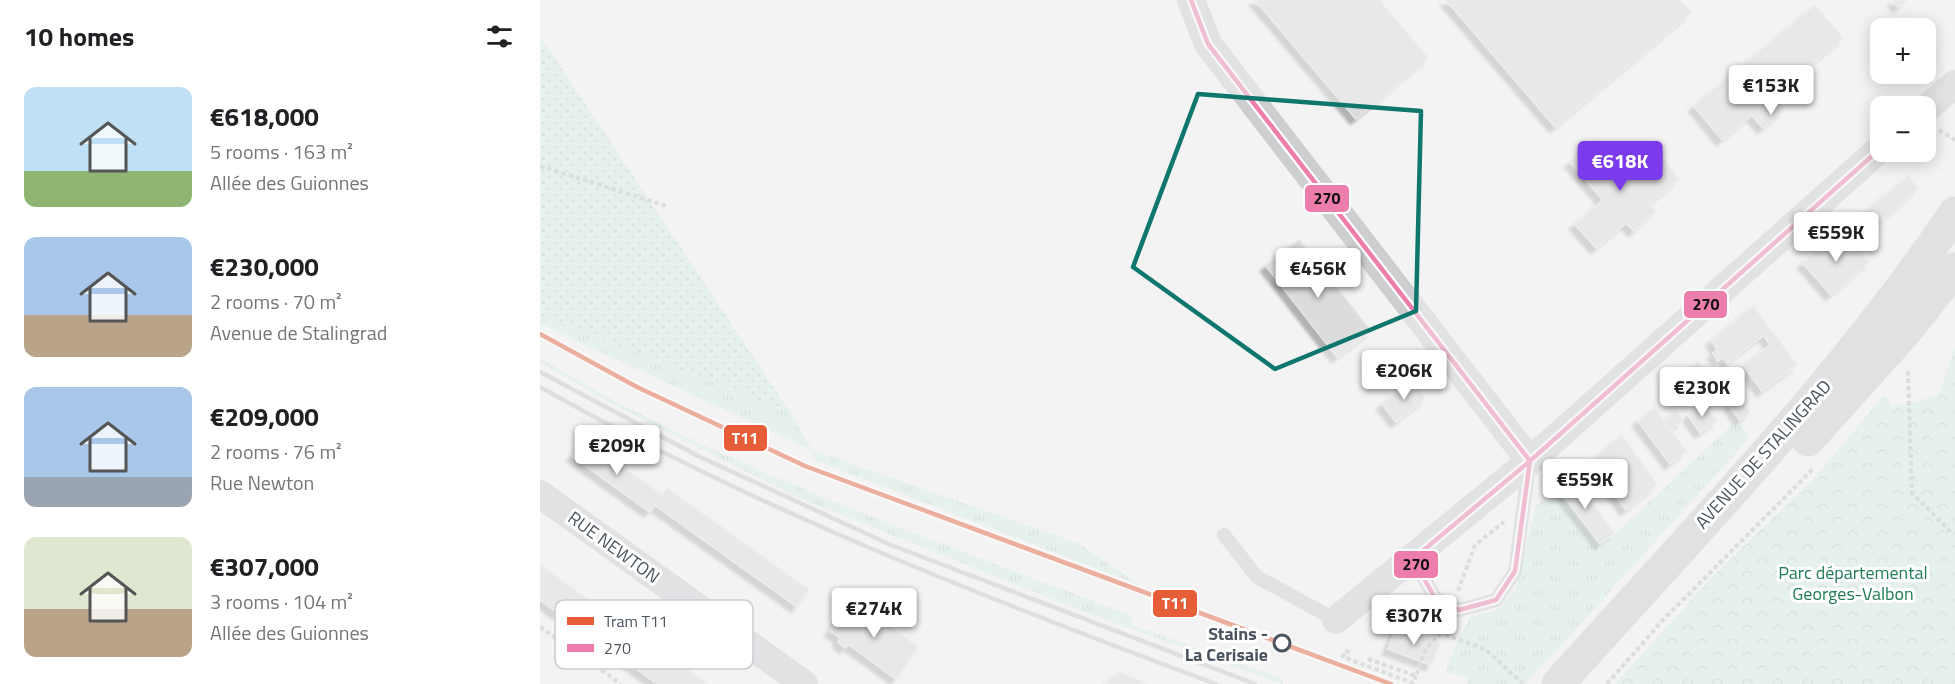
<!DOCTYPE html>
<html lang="en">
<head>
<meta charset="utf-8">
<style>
	:root { --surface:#fff; --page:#f2f2f2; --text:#202124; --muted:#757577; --accent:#7c3aed }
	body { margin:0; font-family:"Titillium Web",sans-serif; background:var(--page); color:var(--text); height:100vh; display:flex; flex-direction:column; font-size:22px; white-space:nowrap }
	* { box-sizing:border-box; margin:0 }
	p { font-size:20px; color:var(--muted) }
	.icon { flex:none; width:33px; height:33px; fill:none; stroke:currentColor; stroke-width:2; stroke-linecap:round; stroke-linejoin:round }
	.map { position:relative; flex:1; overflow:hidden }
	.sheet { display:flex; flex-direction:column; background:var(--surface); width:540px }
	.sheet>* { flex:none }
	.buttons { position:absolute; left:1330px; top:18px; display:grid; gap:12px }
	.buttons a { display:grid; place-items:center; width:66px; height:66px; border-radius:12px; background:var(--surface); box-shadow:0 3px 15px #0003; font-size:30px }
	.price { position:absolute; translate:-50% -51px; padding:0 14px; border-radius:6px; background:#fff; color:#222; font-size:20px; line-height:39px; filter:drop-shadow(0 2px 3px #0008) }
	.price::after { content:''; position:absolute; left:50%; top:36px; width:18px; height:14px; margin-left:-9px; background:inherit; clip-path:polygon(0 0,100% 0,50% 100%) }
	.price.selected { background:var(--accent); color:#fff }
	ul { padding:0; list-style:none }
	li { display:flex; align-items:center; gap:18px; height:150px; padding:0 24px }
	li span { display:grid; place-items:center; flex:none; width:168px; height:120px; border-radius:12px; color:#555 }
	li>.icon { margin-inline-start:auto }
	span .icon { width:72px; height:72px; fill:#fffc; stroke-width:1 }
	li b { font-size:26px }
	h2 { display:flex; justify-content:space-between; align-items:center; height:72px; padding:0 24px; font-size:26px }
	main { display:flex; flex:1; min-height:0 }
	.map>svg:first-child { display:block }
</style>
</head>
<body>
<main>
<section class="sheet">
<h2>10 homes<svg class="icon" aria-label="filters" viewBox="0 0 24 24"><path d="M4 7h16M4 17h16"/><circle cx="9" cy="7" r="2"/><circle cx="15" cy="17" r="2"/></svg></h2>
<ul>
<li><span style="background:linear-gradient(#bfe0f5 70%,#8fb573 0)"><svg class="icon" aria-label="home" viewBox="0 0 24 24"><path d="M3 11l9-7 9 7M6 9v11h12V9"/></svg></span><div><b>€618,000</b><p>5 rooms · 163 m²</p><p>Allée des Guionnes</p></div></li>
<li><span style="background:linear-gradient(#a9c7e8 65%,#b9a48a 0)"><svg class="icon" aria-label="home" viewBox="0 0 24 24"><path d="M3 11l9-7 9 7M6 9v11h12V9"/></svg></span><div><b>€230,000</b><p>2 rooms · 70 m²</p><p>Avenue de Stalingrad</p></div></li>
<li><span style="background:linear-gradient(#a9c7e8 75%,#9aa5b1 0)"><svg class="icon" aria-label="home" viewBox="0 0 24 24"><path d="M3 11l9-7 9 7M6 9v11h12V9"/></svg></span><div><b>€209,000</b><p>2 rooms · 76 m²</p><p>Rue Newton</p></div></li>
<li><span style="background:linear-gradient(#dfe7d0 60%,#b9a48a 0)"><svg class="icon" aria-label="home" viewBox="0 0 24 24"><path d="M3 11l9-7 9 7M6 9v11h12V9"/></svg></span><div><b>€307,000</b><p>3 rooms · 104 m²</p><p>Allée des Guionnes</p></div></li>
</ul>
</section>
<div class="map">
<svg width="1415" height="684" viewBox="0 0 1415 684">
	<defs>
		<pattern id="grass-tufts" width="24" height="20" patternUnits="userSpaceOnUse" patternTransform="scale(1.5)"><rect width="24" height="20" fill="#daf0e4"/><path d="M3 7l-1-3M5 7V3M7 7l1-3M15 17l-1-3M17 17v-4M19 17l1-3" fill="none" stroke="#bdd0c6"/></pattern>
		<pattern id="forest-crowns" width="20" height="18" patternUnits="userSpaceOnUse" patternTransform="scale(1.5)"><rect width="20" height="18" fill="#daf0e4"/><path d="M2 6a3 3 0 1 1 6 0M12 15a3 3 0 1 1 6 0" fill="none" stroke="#bdd0c6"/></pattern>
		<pattern id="garden-dots" width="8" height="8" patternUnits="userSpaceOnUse" patternTransform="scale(1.5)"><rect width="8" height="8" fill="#daf0e4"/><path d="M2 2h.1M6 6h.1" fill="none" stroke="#bdd0c6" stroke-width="1.8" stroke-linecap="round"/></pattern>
		<filter id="shadow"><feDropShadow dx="-5.5" dy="5.5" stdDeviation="1.5" flood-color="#0004"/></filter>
	</defs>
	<rect width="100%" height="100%" fill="#f3f3f3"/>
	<g fill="url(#grass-tufts)">
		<path d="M0,315l250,97 22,38 266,93 62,42 -326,-125 -3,-10 -254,-118 -17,-9z"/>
		<path d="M0,358c185,112 392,181 593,258l-3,8 154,55 -2,5 -200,-73 -290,-116 -176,-89 -76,-44z"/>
		<path d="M1197,420l13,17 -224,247h-59l2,-6 -23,-6 13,-35 11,-19 28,-9 17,-18 20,-84 26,-22 49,54z"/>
	</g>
	<path fill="url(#forest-crowns)" d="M1415,346v338h-340l97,-107 103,-100 68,-81 6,4 2,5 18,-1 31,-10z"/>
	<path fill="url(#garden-dots)" d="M0,36l250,376 -250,-97z"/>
	<g fill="#dcdcdd" stroke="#e4e5e5" stroke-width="1.5" filter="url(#shadow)">
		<path d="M715,0h124l49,58 -72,61z"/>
		<path d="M906,0h234l11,13 -136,114z"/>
		<path d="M1353,0h14l-9,7z"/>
		<path d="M1275,5l28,33 -69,58 6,7 -23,18 -5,-6 -30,25 -28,-34z"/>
		<path d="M1240,103l4,7 -21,18 -6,-7z"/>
		<path d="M1057,140l31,38 29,-26 22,27 -30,25 7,7 -22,20 -8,-8 -30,25 -21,-24 28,-24 -33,-38z"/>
		<path d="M1368,176l10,13 -65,55 -11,-13z"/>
		<path d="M1302,231l27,31 -38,33 -28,-32z"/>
		<path d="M759,240l72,91 -34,26 -71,-91z"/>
		<path d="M1213,306l18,24 -44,33 -16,-22z"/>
		<path d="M1231,330l7,9 -8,6 -6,-9z"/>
		<path d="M1238,339l19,26 -35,26 -19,-26z"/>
		<path d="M1177,350l6,7 -5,4 -5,-8z"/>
		<path d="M1158,362l13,20 -21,16 -14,-20z"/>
		<path d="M871,381l14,18 -29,23 -14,-18z"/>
		<path d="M1199,398l11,15 -10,7 -11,-15z"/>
		<path d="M1164,404l13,16 -17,13 -12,-18z"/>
		<path d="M1114,408l32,43 -16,13 -32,-43z"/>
		<path d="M1136,411l7,9 -13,10 -7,-10z"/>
		<path d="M1082,435l35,50 -31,25 -36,-49z"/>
		<path d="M44,440l78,55 -12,17 -78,-56z"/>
		<path d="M1032,476l42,57 -14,11 -43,-56z"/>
		<path d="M127,488l142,102 -12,17 -142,-102z"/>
		<path d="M0,565l168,119h-50l-118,-84z"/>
		<path d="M312,599l66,48 -22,32 -48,-35 -3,4 -7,-6 2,-4 -10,-7z"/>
		<path d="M856,627l44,16 -9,22 -43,-16z"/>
		<path d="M579,672l29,12h-43z"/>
	</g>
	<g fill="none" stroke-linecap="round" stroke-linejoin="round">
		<g stroke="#bcc5c3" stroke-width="4" stroke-dasharray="4.5 3" stroke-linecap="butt">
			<path d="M1399,130l16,10"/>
			<path d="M0,166l127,40"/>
			<path d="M1368,371l4,122 39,39 4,1"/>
			<path d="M1004,488l11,-9"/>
			<path d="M918,591l17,-46 29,-23"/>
			<path d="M905,623l-4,10 44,16 38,35"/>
			<path d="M0,627l81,57"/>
			<path d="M810,652l-5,-1 -2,6 70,26 3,-7"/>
			<path d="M828,659l48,17 9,-26 15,-16"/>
			<path d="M1067,684l56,-64 151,-152"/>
		</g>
		<g stroke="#cdced0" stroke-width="14">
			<path d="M684,535l33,42 79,43"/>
			<path d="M873,559l22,39 24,12 37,-10 19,-29 14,-107"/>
		</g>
		<g stroke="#cdced0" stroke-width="28">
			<path d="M651,0l17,44 322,417"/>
			<path d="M1386,109l29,-25"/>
			<path d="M0,494l264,190"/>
			<path d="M796,620l194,-159 351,-313"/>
		</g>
		<g stroke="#c9cccf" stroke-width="33">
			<path d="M1268,440l98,-109 49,-62"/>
			<path d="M1018,684c137,-153 281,-300 397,-471"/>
		</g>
		<g stroke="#c8c8ca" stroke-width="4.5">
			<path d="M0,372l160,85 191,88 364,139"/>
			<path d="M0,387c216,122 445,211 676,297"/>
		</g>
		<g stroke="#fff" stroke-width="9">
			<g id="bus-1">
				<path d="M651,0l17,44 322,417"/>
				<path d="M990,461l-15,110 -19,29 -37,10 -24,-12 -22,-39z"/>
				<path d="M990,461l351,-313"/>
			</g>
		</g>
		<use href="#bus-1" stroke="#ed7dab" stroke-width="4.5"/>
		<g stroke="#fff" stroke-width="9">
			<path id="tram-1" d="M0,334l97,53 168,79 586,218"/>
		</g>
		<use href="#tram-1" stroke="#e65e37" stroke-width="4.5"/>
	</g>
	<path d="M0 0H1415V684H0ZM658,94l223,17 -5,200 -141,58 -142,-102z" fill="#f3f3f3" fill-opacity=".55" fill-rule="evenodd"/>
	<path fill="none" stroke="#0f766e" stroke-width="4.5" stroke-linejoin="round" d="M658,94l223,17 -5,200 -141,58 -142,-102z"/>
	<circle fill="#fff" stroke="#4b545e" stroke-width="3" cx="742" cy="643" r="8"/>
	<g text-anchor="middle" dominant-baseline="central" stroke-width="6" stroke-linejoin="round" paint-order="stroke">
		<g font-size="18" fill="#4b545e" stroke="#fff">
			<text transform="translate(1223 454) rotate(-48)">AVENUE DE STALINGRAD</text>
			<text transform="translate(74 547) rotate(36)">RUE NEWTON</text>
		</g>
		<g font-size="18" fill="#1f7c54" stroke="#fff">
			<text x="1313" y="572">Parc départemental<tspan x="1313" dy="21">Georges-Valbon</tspan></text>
		</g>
		<g font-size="18" font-weight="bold" fill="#4b545e" stroke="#fff" text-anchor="end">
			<text x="728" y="633">Stains -<tspan x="728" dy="21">La Cerisaie</tspan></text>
		</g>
	</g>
	<rect x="15" y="600" width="198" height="69" rx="9" fill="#fff" stroke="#c9cccf" stroke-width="1.5"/>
	<rect x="27" y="617" width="27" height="8" fill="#e65e37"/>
	<rect x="27" y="644" width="27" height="8" fill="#ed7dab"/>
	<g font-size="16" fill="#4b545e">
		<text x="64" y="627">Tram T11</text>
		<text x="64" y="654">270</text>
	</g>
	<g stroke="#fff" stroke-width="2">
		<rect x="764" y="184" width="46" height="29" rx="6" fill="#ed7dab"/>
		<rect x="1143" y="290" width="45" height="29" rx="6" fill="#ed7dab"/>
		<rect x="183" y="424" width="45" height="28" rx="6" fill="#e65e37"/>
		<rect x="853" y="550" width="46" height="29" rx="6" fill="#ed7dab"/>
		<rect x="612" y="589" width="46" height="29" rx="6" fill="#e65e37"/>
	</g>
	<g font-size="16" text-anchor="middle" font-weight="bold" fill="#fff">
		<text x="205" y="444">T11</text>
		<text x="635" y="609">T11</text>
	</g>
	<g font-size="16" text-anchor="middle" font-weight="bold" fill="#111">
		<text x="787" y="204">270</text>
		<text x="1166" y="310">270</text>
		<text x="876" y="570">270</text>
	</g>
</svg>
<div class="buttons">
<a>+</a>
<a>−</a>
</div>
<b class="price" style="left:1231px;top:116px">€153K</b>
<b class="price selected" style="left:1080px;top:192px">€618K</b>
<b class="price" style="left:1296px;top:263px">€559K</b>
<b class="price" style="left:778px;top:299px">€456K</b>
<b class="price" style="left:864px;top:401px">€206K</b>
<b class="price" style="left:1162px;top:418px">€230K</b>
<b class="price" style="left:77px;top:476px">€209K</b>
<b class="price" style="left:1045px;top:510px">€559K</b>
<b class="price" style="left:334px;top:639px">€274K</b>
<b class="price" style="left:874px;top:646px">€307K</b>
</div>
</main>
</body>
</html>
